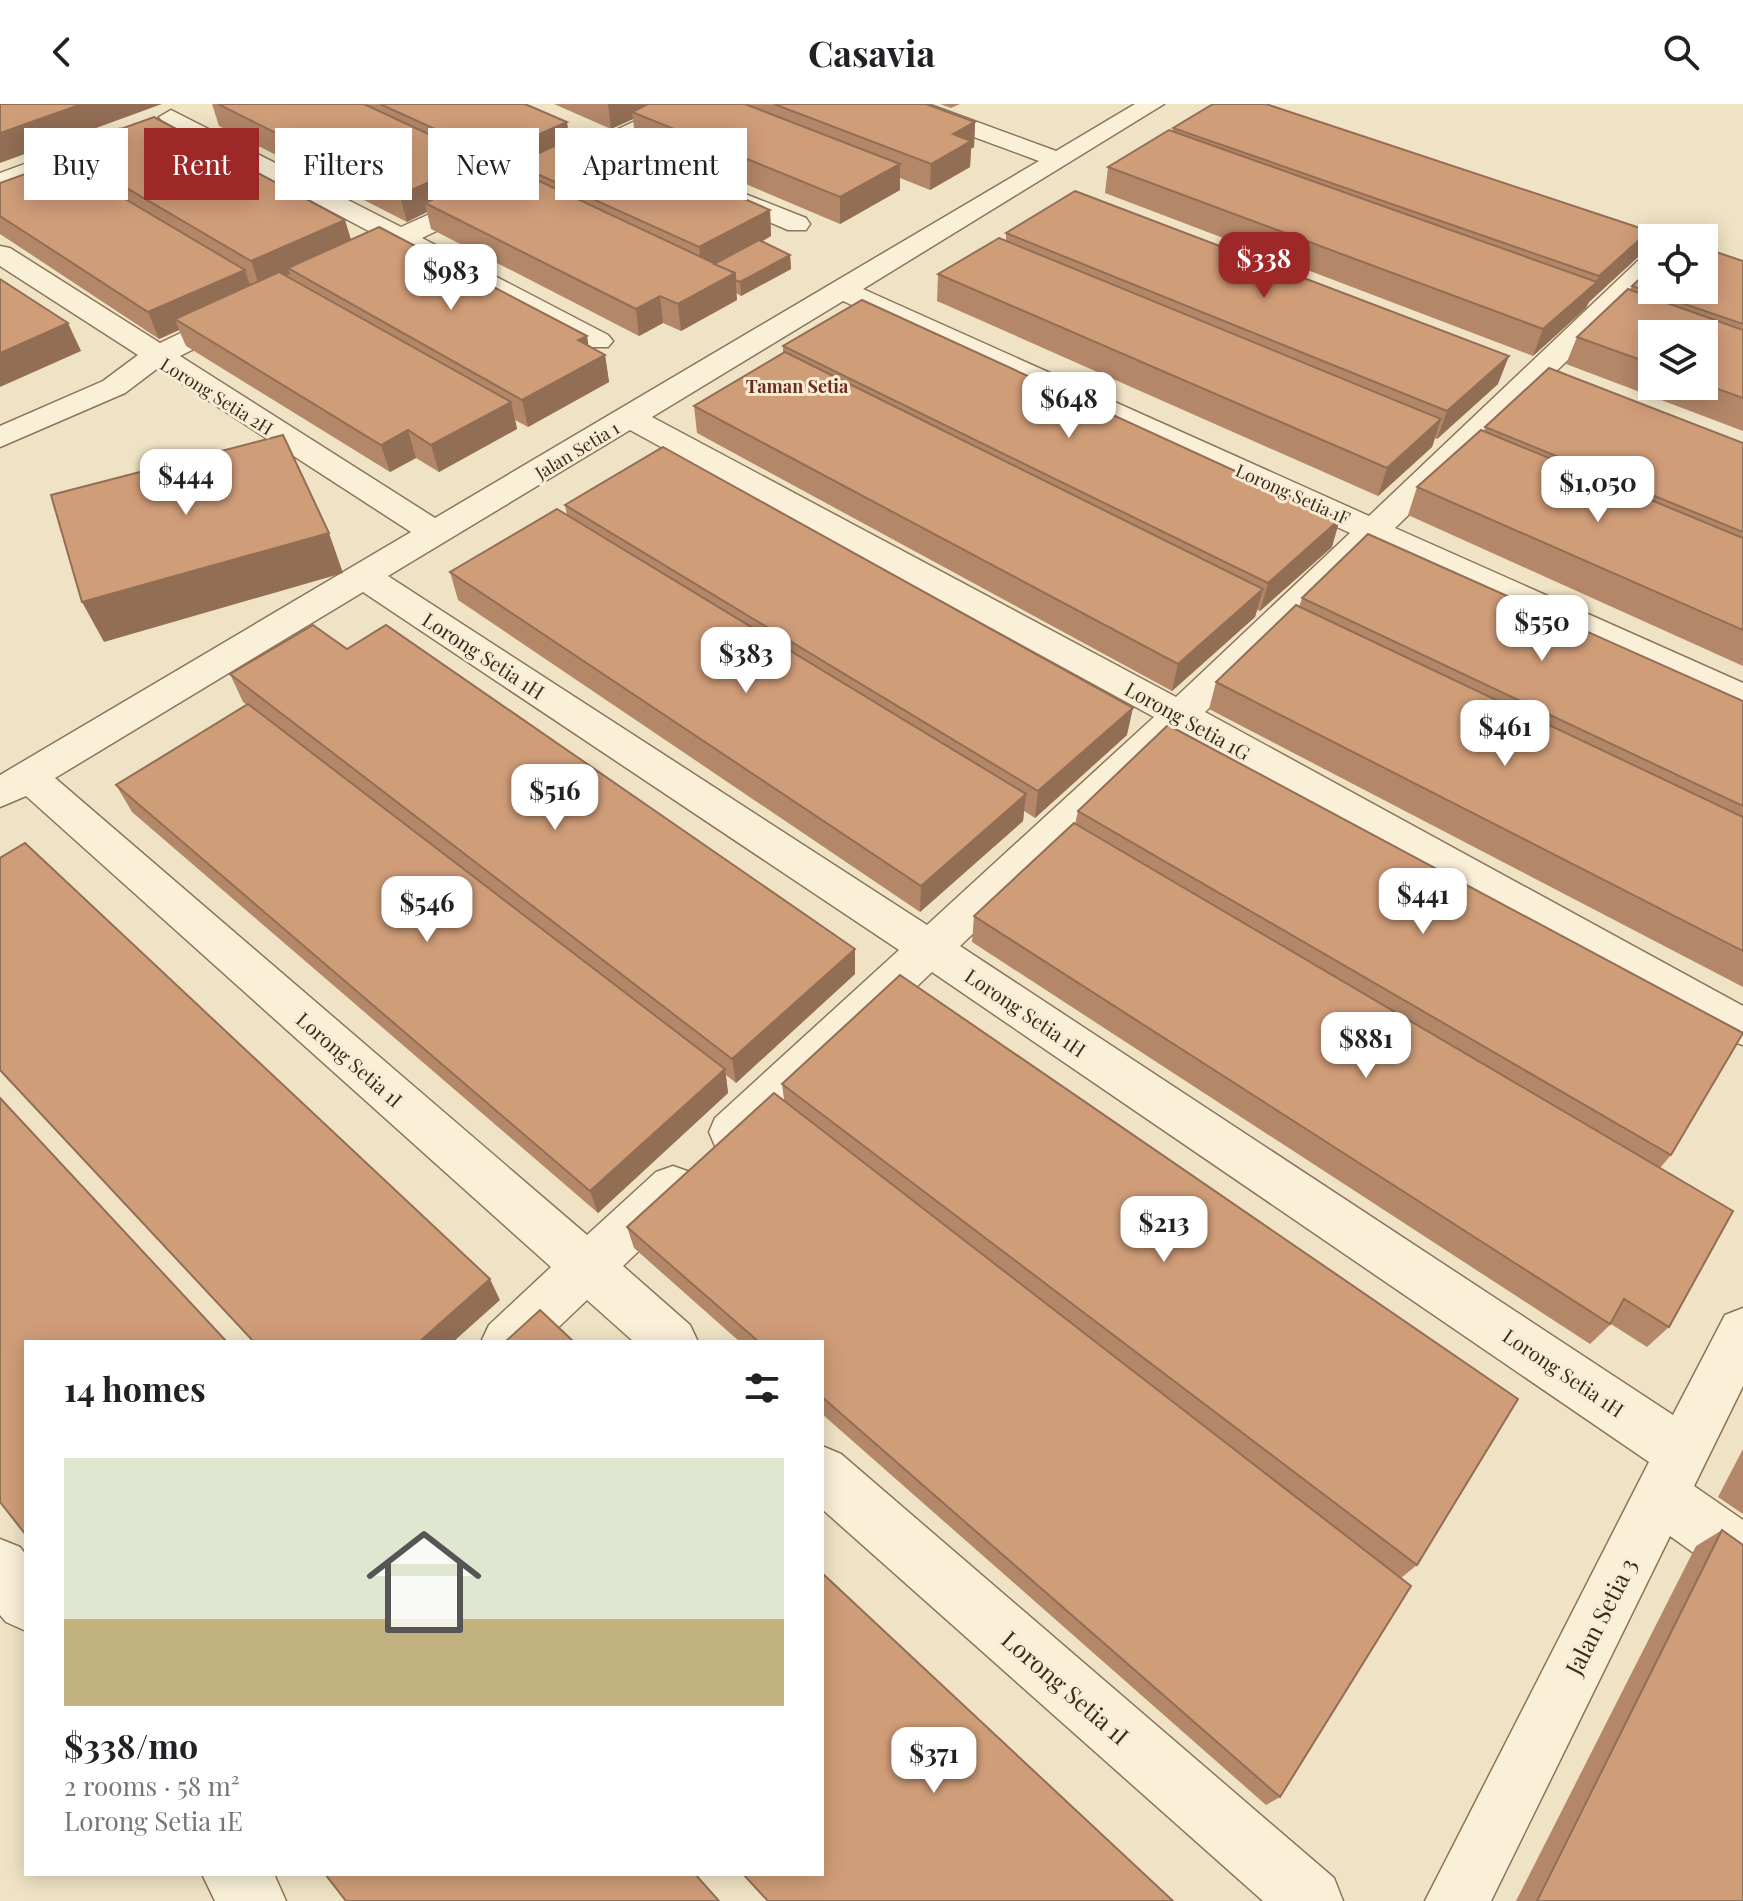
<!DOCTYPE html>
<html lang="en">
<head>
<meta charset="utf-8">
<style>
	:root { --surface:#fff; --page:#f6f6f6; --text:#202124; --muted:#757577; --line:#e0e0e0; --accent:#9e2728 }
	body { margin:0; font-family:"Playfair Display",serif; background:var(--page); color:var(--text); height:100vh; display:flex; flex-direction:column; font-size:30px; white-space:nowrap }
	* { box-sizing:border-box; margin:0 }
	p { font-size:26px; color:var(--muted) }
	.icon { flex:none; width:44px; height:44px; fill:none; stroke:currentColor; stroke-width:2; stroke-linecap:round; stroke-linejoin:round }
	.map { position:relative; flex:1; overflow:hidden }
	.drawer { position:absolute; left:24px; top:1236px; width:800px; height:536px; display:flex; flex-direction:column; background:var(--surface); border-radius:0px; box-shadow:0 4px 20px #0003 }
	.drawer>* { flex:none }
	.hud { position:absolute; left:24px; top:24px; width:800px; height:72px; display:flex; gap:16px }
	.tools { position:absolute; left:1638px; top:120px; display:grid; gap:16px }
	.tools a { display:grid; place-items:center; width:80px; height:80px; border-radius:0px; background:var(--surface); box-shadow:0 4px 20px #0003; font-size:40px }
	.price { position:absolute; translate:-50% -68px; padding:0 18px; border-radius:16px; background:#fff; color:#222; font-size:26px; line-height:52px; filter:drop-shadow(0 2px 4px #0008) }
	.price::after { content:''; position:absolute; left:50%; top:48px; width:24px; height:18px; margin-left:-12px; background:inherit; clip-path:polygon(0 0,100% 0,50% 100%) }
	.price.active { background:var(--accent); color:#fff }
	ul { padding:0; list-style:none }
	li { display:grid; align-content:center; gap:16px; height:424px; padding:0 40px }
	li+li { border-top:2px solid var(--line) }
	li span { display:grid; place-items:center; height:248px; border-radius:0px; color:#555 }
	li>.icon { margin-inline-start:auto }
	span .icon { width:144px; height:144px; fill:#fffc; stroke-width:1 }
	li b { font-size:34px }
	h2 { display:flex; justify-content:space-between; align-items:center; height:96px; padding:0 40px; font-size:34px }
	.chip { padding:0 28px; border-radius:0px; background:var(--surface); box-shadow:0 4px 20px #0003; font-size:28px; line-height:72px }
	.chip.active { background:var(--accent); color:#fff }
	header { display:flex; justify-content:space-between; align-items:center; height:104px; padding:0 40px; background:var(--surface); font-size:36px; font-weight:700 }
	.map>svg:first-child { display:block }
</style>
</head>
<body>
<header><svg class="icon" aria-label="back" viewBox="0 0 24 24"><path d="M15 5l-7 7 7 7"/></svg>Casavia<svg class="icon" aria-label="search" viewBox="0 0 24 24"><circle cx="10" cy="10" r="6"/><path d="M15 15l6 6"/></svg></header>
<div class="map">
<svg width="1743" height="1797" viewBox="0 0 1743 1797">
	<rect width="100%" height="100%" fill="#f0e3c5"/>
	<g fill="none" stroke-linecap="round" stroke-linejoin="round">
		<g stroke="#8c745a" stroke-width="3">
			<g id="street">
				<path d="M672,0h31l-4,5 -134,63h-18l-4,-5 4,-5z"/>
				<path d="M894,0h34l128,47 79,-47h29l-301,185 506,227 273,-259 10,-2v23l-257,250 348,155v28l-366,-166 -172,167 538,294v39l-16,-5 -544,-306 -223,212 713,469 52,-100 18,-7v78l-49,100 49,34v62l-20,-8 -53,-38 -179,365h-66l224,-439 -717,-490 -183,174 -17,6 -17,-6 -6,-14 6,-14 184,-168 -536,-358 -308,186 532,457 69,-63 17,-6 17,6 7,15 -7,15 -67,64 67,59 8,17h-64l-47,-42 -44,42h-62l8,-17 62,-58 -525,-471 -26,11v-32l411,-243 -253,-164 -33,25 -125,54v-21l103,-45 35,-26 -138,-89v-20l10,2 150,95 66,-32h20l4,6 -4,6 -66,33 255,162 604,-357 -141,-52zM843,197l507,232 -174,164 -524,-280zM630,326l524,287 -227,208 -539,-349z"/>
				<path d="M171,6l230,117 75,-34h18l4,5 -4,5 -72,35 186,97 5,6 -5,6h-20l-188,-99 -45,22h-20l-4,-6 4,-6 45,-21 -217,-115 -4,-5z"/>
				<path d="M120,25l9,2 3,5 -3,5 -129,49v-17z"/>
				<path d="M715,78l91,36 4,6 -4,6h-18l-82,-35 -4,-5 4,-5z"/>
				<path d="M822,1342l19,8 493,424 9,23h-80l-441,-392z"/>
				<path d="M0,1435l20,8 6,8v76l-20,-9 -6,-7z"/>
				<path d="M202,1770h72l12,27h-71z"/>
			</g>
		</g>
		<use href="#street" fill="#faf0d8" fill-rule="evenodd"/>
	</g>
	<g fill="#b38768" fill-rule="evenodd">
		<path d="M212,0h313l44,35 201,71 1,26 -10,6 29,13 1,14 -50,27 -5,-3 1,7 -56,31 -18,-8 -24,13 -208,-107 -4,-17 -20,10 -188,-96z"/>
		<path d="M554,0h372l49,18 -1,25 -3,2 -1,18 -40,23 -30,-12v12l-60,34 -205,-87 -2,-18 -22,10z"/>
		<path d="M940,0h20l-9,4z"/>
		<path d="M1173,24l476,103 -11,26 -49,45 -3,6 -53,48 -428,-163 3,-26 65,-35z"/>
		<path d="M62,46l289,89 236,97 1,10 17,9 4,27 -81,45 -13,-7 2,9 -78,43 -23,-14 -26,14 -204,-126 -7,-16 -20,9 -159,-105v-51l68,-18z"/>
		<path d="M1006,129l492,151 -61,55 -2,-1 -3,9 -54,49 -441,-195 1,-27 68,-34z"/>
		<path d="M1743,157v170l-177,-67 11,-27 53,-47 2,-4zM1652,230h52v52h-52z"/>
		<path d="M783,242l549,201 -72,64 -3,-1 -2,7 -83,74 -475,-258 -3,-27 89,-53z"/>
		<path d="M1485,323l258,16v223l-335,-151 9,-28 67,-56z"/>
		<path d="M565,401l562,230 -92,83 -11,-7 -1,10 -103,91 -462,-312 -8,-28 117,-57z"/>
		<path d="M1302,494l441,103v286l-534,-278 7,-27 83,-75z"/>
		<path d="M347,545l508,300v25l-119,109 -10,-8 2,18 -130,120 -466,-401 -16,-27 131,-80 -4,-3 -13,-28z"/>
		<path d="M1078,707l593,344 -11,13 9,159 -22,20 -36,-23 -21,20 -618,-402 2,-26 101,-92z"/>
		<path d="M782,980l635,481 -16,13 -121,219 -14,8 -444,-391v-72h-82l-106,-94 -7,-21 157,-127z"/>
		<path d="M1743,1345v65l-25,-17z"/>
		<path d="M1722,1426l21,371h-227l180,-355z"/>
	</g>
	<g fill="#926e55">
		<path d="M82,0h80l-162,59v-30z"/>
		<path d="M608,0h58l-34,8 1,7 -22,10z"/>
		<path d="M567,18l4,26 -56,16 2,9 -19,8 -6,-26z"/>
		<path d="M975,18l-1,25 -3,2 -1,18 -40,23 1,-26 22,-30z"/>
		<path d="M482,55l5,26 -62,18 2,9 -20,10 -7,-27z"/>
		<path d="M900,60v26l-60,34v-27z"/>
		<path d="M770,106l1,26 -69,38 -3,-27z"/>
		<path d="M345,116l8,26 -65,22 2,6 -30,14 -9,-27z"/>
		<path d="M1649,127l-11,26 -49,45 -3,6 -53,48 10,-27 53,-47 3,-6z"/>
		<path d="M790,151l1,14 -50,27 -1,-14z"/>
		<path d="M245,166l9,27 -79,22 4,11 -20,9 -11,-27z"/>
		<path d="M735,169l2,27 -56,31 -3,-27z"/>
		<path d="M660,192l3,27 -24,13 -3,-27z"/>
		<path d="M68,219l13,28 -81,36v-34z"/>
		<path d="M587,232l4,26 14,-7 4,27 -81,45 -6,-27 56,-60z"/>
		<path d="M1509,252l-11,28 -61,55 10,-28z"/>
		<path d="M511,298l6,27 -78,43 -8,-27z"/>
		<path d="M1441,315l-9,28 -54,49 9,-28z"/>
		<path d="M408,326l8,28 -26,14 -9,-27z"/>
		<path d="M1340,415l-8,28 -72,64 8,-28z"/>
		<path d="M329,429l14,40 -239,69 -22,-40z"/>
		<path d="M1263,485l-8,28 -83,74 6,-27z"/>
		<path d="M1133,604l-6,27 -92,83 3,-27z"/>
		<path d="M1026,690l-3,27 -103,91 1,-26z"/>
		<path d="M855,845v25l-119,109 -4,-24z"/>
		<path d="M725,965l3,24 -130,120 -8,-22z"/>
		<path d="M490,1175l10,21 -47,42h-34z"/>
	</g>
	<g fill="#d09d79" stroke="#926e55" stroke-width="2">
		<path d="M0,0h82l-82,29z"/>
		<path d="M218,0h146l118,55 -82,36z"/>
		<path d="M380,0h145l42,18 -75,33z"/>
		<path d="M648,0h97l155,60 -60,33 -208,-85z"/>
		<path d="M774,0h152l49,18 -22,12 18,7 -40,23z"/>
		<path d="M1213,0h53l383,127 -50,45 -426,-148z"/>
		<path d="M154,13l191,103 -94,41 -189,-111z"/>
		<path d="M1169,26l428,152 -54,47 -435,-162z"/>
		<path d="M587,27l183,79 -71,37 -184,-83z"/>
		<path d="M61,57l184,109 -97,42 -148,-96v-33z"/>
		<path d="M507,62l228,107 -57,31 -18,-8 -24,13 -211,-106z"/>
		<path d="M1075,87l434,165 -62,55 -441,-178z"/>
		<path d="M379,123l208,109 -9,4 27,15 -83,45 -234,-132z"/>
		<path d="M999,134l442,181 -54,49 -449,-194z"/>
		<path d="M759,136l31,15 -50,27 -5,-2v-7l-21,-9z"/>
		<path d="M1704,144l39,13v63l-111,-38 20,-19v23h52z"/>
		<path d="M279,168l232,130 -80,43 -23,-15 -27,15 -206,-126z"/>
		<path d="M0,175l68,44 -68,30z"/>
		<path d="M1628,185l115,41v68l-39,-14v-50h-52v30l-75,-27z"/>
		<path d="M862,196l478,219 -72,64 -485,-237z"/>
		<path d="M785,248l478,237 -85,75 -484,-258z"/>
		<path d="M1549,264l194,75v89l-258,-105z"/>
		<path d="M1481,326l262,108v92l-326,-143z"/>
		<path d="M283,331l46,98 -247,69 -31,-107z"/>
		<path d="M663,343l470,261 -95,83 -473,-286z"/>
		<path d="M557,405l469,285 -105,92 -471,-314z"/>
		<path d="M1368,430l375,167v105l-441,-208z"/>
		<path d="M1296,501l447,212v134l-527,-269z"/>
		<path d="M313,521l34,24 39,-24 469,324 -123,110 -502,-385z"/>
		<path d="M248,600l477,365 -135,122 -474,-406z"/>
		<path d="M1168,621l575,308 -72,122 -593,-344z"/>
		<path d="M1074,719l659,388 -64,116 -45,-28 -14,25 -636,-408z"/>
		<path d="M25,739l465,436 -71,63h-165l-254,-272v-212z"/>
		<path d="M900,871l618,424 -101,166 -635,-481z"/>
		<path d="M774,989l637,493 -131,211 -458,-400v-55h-63l-132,-115z"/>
		<path d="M0,994l227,244h-201v193l-26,-33z"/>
		<path d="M540,1206l34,32h-69z"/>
		<path d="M1722,1426l21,15v356h-206z"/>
		<path d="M822,1469l351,328h-405l-25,-27h79z"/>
		<path d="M325,1770h370l24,27h-373z"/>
	</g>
	<g text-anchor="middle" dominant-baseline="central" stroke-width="6" stroke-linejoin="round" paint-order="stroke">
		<g font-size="18" font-weight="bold" fill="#6a2c1c" stroke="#f7edd5">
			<text x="797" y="282">Taman Setia</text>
		</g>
		<g font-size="18" fill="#3b2c1e" stroke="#f7edd5">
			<text transform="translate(217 292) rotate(32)">Lorong Setia 2H</text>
			<text transform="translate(577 346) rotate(-31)">Jalan Setia 1</text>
			<text transform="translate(1293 390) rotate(24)">Lorong Setia 1F</text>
		</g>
		<g font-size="20" fill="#3b2c1e" stroke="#f7edd5">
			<text transform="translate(484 551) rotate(33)">Lorong Setia 1H</text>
			<text transform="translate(1188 616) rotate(29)">Lorong Setia 1G</text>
			<text transform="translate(1026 908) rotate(34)">Lorong Setia 1H</text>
			<text transform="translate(350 955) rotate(41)">Lorong Setia 1I</text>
			<text transform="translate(1564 1268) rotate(34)">Lorong Setia 1H</text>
		</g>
		<g font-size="24" fill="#3b2c1e" stroke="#f7edd5">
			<text transform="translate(1600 1512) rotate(-63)">Jalan Setia 3</text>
			<text transform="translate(1066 1583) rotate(41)">Lorong Setia 1I</text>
		</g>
	</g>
</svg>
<div class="tools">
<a><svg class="icon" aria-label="locate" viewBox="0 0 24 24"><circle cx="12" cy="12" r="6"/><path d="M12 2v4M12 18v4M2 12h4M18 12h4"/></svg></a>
<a><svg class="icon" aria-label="layers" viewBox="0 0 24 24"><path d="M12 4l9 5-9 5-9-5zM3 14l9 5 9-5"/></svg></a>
</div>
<b class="price active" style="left:1264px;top:196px">$338</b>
<b class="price" style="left:451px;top:208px">$983</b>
<b class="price" style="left:1069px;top:336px">$648</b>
<b class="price" style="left:186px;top:413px">$444</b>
<b class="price" style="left:1598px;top:420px">$1,050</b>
<b class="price" style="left:1542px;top:559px">$550</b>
<b class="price" style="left:746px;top:591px">$383</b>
<b class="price" style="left:1505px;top:664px">$461</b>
<b class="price" style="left:555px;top:728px">$516</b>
<b class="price" style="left:1423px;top:832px">$441</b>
<b class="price" style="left:427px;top:840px">$546</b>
<b class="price" style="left:1366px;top:976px">$881</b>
<b class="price" style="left:1164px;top:1160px">$213</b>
<b class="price" style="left:934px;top:1691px">$371</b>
<div class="hud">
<a class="chip">Buy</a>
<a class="chip active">Rent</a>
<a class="chip">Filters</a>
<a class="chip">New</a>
<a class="chip">Apartment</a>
</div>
<section class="drawer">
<h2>14 homes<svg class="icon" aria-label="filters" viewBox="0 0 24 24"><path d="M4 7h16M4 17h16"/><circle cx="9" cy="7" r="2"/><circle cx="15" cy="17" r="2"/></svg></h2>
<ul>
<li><span style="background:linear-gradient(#dfe7d0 65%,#c2b280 0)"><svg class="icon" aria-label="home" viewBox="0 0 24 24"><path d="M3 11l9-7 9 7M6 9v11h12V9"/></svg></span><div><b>$338/mo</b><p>2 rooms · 58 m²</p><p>Lorong Setia 1E</p></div></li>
</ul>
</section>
</div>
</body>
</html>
